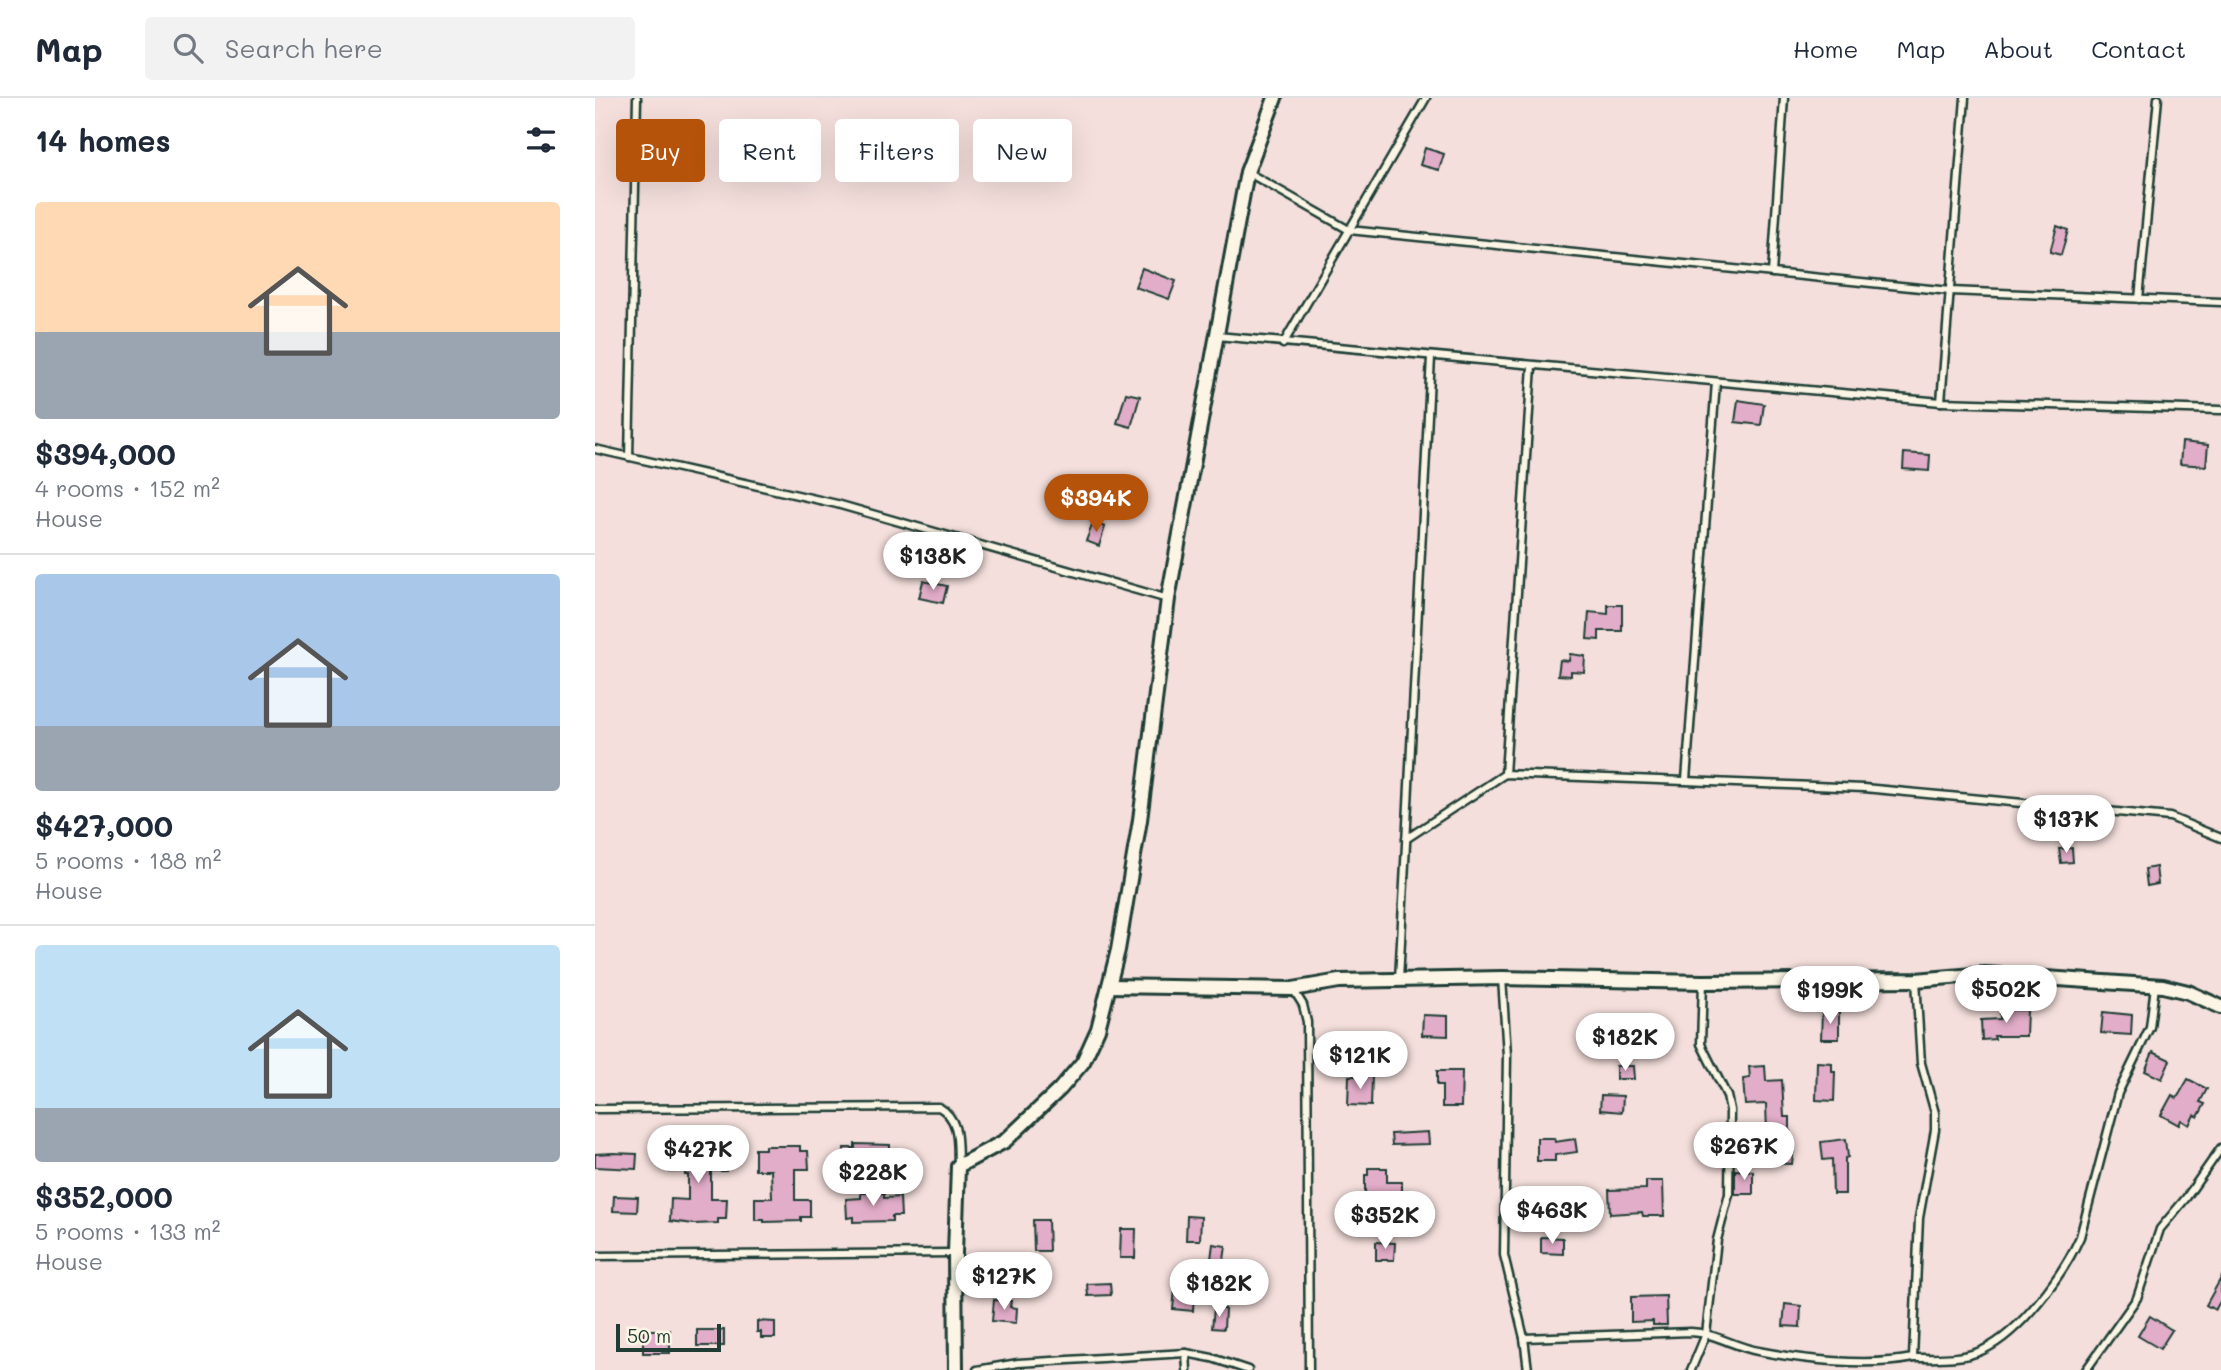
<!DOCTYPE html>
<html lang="en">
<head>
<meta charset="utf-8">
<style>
	:root { --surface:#fff; --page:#f2f2f3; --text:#1f2937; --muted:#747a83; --line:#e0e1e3; --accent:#b45309 }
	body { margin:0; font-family:Mali,sans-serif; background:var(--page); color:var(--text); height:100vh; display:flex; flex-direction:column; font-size:26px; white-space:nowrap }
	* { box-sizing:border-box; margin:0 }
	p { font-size:23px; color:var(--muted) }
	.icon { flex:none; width:38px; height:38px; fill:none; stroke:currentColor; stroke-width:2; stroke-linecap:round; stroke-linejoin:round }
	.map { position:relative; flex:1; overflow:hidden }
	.panel { display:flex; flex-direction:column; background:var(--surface); width:595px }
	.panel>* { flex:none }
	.guide { position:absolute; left:21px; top:21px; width:665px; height:63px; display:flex; gap:14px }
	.scale { position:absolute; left:21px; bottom:18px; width:105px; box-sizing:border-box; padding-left:7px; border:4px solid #1f3d34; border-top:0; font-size:19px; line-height:24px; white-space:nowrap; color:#1f3d34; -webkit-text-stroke:5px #fcf5e5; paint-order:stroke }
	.price { position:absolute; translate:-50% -60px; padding:0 16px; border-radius:24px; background:#fff; color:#222; font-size:23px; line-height:46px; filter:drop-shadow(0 2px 4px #0008) }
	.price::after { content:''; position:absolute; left:50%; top:42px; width:21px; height:16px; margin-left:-10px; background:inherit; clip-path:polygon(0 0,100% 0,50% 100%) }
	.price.selected { background:var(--accent); color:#fff }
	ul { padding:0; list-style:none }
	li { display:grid; align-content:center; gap:14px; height:371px; padding:0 35px }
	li+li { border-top:2px solid var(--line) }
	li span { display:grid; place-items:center; height:217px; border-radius:7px; color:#555 }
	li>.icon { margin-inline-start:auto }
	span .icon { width:126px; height:126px; fill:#fffc; stroke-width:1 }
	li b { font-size:30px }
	h2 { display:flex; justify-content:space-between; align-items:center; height:84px; padding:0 35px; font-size:30px }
	.tag { padding:0 24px; border-radius:7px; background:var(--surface); box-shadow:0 7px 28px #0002; font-size:24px; line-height:63px }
	.tag.selected { background:var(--accent); color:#fff }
	header { display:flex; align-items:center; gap:42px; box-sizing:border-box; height:98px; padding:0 35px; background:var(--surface); border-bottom:2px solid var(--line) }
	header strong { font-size:33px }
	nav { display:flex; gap:38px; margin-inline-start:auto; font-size:24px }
	.search { width:490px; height:63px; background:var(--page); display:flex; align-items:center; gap:18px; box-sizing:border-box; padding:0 24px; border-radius:7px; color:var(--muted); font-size:26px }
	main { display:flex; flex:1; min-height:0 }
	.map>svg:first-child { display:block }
</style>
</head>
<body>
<header>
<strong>Map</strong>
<div class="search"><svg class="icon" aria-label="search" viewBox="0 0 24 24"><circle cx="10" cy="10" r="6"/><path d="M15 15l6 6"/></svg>Search here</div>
<nav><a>Home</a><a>Map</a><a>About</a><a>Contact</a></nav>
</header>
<main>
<section class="panel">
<h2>14 homes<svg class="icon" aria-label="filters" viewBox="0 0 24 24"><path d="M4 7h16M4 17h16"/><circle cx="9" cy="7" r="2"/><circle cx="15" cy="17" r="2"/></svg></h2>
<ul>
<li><span style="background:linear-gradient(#ffd9b3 60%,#9aa5b1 0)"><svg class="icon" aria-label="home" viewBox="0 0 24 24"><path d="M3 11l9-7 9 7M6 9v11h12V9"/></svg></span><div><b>$394,000</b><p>4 rooms · 152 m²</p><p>House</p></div></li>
<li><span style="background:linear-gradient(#a9c7e8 70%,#9aa5b1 0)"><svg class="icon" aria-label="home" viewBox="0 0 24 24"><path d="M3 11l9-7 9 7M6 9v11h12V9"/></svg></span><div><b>$427,000</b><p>5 rooms · 188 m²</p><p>House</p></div></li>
<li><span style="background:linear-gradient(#bfe0f5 75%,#9aa5b1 0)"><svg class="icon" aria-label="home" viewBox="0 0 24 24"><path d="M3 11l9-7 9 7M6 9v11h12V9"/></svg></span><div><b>$352,000</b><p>5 rooms · 133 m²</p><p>House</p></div></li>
</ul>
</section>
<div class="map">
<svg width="1626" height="1272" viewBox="0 0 1626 1272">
	<rect width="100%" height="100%" fill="#f4dfdc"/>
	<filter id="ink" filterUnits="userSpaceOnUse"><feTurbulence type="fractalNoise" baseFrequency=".0143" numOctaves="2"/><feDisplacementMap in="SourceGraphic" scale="14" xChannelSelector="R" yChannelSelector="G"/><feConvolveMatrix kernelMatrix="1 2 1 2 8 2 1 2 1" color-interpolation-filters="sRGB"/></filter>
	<g filter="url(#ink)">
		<g fill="#e2adc8" stroke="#1f3d34" stroke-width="2">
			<path d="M830,50l19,6 -5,16 -19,-5z"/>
			<path d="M1462,128l11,4 -7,25 -11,-3z"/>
			<path d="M547,170l34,13 -7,18 -34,-12z"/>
			<path d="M531,295l14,3 -9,31 -14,-4z"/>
			<path d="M1143,302l26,4 -3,21 -26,-3z"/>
			<path d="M1587,344l26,3 -2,21 -26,-2z"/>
			<path d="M1309,355l26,2 -1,16 -26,-2z"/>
			<path d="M498,425l12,4 -6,19 -13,-5z"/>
			<path d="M328,483l24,5 -4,17 -24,-5z"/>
			<path d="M1013,507h14v26h-23v9l-12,-1 2,-27 19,2z"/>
			<path d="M975,556l15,2 -1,16 -13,-1v5l-13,-1 2,-15 9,1z"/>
			<path d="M1477,750l1,14 -12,1 -2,-14z"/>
			<path d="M1561,769l2,17 -11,2 -2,-17z"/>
			<path d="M1405,912h27l-1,26h-32l1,3 -13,1 -1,-20 19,-1z"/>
			<path d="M1227,914h17v27h-18z"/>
			<path d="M1508,914l29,3 -1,20 -30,-2z"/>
			<path d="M828,917l25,1v20l-26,-1z"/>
			<path d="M1031,920v24l-10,1 -1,-24z"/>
			<path d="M1558,954l17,8 -8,19 -17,-8z"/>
			<path d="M1222,964l15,1v9h3l-1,29 -18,-1z"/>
			<path d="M1021,968h17l1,13h-18z"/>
			<path d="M1170,968l1,15 16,-1 2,37h6v28h4l-2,19 -30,-1v-23h3l2,-8 -1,-28 -21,1 -2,-26 7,-1 -1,-11z"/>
			<path d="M842,973h25l-1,36h-19v-22h-5z"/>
			<path d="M754,978h23l-1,30 -23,-1z"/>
			<path d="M1593,981l19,10 -7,13 5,2 -7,13 -4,-2 -5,10 -8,-5 -2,5 -18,-10 11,-20 5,3z"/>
			<path d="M1006,997l22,1 -1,16 -22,-2z"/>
			<path d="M833,1034l1,12 -37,1 -1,-11z"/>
			<path d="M942,1040h17l1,4 20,-3 2,13 -22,3v6h-18z"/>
			<path d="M1251,1041l2,18 -3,1v36h-12l-1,-35 -9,1 -2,-18z"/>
			<path d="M260,1046l35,1v5h9v18h-16v4l-39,-2v-22h11z"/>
			<path d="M123,1047v6l8,-1v21h-15v28h16l-1,20h-8v4l-24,1 -24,-3 1,-22 17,1v-25h-3v-4l-15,1v-22h10v-4z"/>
			<path d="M170,1048h35v5h8l1,18h-14v31h15v17h-9v4l-37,1v-2h-9v-22h17l-1,-28h-16v-21h10z"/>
			<path d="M18,1055l24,1 -1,15 -41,-2v-13z"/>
			<path d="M773,1070h19v14h15v35l-13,-1 1,-17 -25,1v-25h3z"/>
			<path d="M1140,1072l18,1v23h-18z"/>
			<path d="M1051,1083h17l1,35h-21l-1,-4 -32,2 -1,-24 37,-1z"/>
			<path d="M266,1095h23v5l16,-1 1,19h-9v5l-39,1v-5l-6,1 -1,-19 15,-1z"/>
			<path d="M19,1098l24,1 -1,15 -24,-1z"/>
			<path d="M990,1102v14l-18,1v-14z"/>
			<path d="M592,1118l14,1 -1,23h-14z"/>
			<path d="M438,1122h15l1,31h-15z"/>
			<path d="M526,1131h15l-1,29h-15z"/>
			<path d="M946,1139l22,1v16l-22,-1z"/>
			<path d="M781,1144l19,1 -1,17h-18z"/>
			<path d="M618,1146l13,2 -3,21 -13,-1z"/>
			<path d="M1626,1180v22l-6,10 -9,-5z"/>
			<path d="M515,1185l1,12 -23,1 -1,-12z"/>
			<path d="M580,1191l19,2 -1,20 -20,-2z"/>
			<path d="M1071,1198l1,29h-14v-4l-22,1v-25z"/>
			<path d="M399,1202l17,1 -1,6 7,1 -1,15 -24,-2z"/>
			<path d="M1190,1206l16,2 -1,21 -17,-1z"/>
			<path d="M619,1210l11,1 -1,20 -12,-1z"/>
			<path d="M1555,1218l22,14 -12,19 -22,-13z"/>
			<path d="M162,1223l18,1v16h-14v-6h-4z"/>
			<rect x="48" y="1232" width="27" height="23"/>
			<rect x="102" y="1232" width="27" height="16"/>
		</g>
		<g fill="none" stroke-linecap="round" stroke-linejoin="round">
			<g stroke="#1f3d34" stroke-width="11">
				<g id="service">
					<path d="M652,74l102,58 601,61 271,11"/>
					<path d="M1177,175l12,-175"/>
					<path d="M1544,201l19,-201"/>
					<path d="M622,238l724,66 280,8"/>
					<path d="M688,246l143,-246"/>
					<path d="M1346,304l24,-304"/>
					<path d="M0,351l242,55 331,95"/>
					<path d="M34,359l8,-359"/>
					<path d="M910,676l27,-408"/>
					<path d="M1091,682l30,-398"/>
					<path d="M811,741l99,-65 359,14 306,29 51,21"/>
					<path d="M907,880l5,77 -3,200 20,83 4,32"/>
					<path d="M804,882l32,-623"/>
					<path d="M698,891l10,16 4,17 2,348"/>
					<path d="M0,1011l344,-2c22,13 18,36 19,59"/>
					<path d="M0,1158l360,-3"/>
					<path d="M929,1240l167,-6c24,1 44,15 67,19 46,9 110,16 155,7l6,-140 16,-88v-17l-14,-50 -5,-83"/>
					<path d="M591,1255l1,17"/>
					<path d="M1318,1260c23,0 49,2 70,-8 38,-18 80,-75 97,-113l38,-144 32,-66 5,-41"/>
					<path d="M382,1272l41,-7 168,-10 26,5 36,12"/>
					<path d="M1096,1272l15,-36 11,-94 12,-46 1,-84 -3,-14 -26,-52 2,-62"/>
					<path d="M1491,1272l51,-72 23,-69 26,-31 35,-50"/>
				</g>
			</g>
			<g stroke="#1f3d34" stroke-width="18">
				<g id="minor">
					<path d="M514,888l184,3 46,-8 163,-3 201,4 213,-2 69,-6 178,12 25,6 33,15"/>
					<path d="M361,1272l-1,-117 3,-87 47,-25 55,-52 23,-27 15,-33 20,-79 22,-130 28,-221 79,-427 28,-74"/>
				</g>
			</g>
			<use href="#service" stroke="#fcf5e5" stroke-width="6"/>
			<use href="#minor" stroke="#fcf5e5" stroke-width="12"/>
		</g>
	</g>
</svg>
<div class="scale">50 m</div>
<b class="price selected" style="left:501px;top:436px">$394K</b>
<b class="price" style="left:338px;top:494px">$138K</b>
<b class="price" style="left:1471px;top:757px">$137K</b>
<b class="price" style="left:1411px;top:927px">$502K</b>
<b class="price" style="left:1235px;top:928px">$199K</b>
<b class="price" style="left:1030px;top:975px">$182K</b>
<b class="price" style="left:765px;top:993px">$121K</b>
<b class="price" style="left:1149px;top:1084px">$267K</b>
<b class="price" style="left:103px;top:1087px">$427K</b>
<b class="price" style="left:278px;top:1110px">$228K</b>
<b class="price" style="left:957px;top:1148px">$463K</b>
<b class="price" style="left:790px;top:1153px">$352K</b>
<b class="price" style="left:409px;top:1214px">$127K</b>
<b class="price" style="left:624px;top:1221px">$182K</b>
<div class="guide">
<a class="tag selected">Buy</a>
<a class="tag">Rent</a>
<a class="tag">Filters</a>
<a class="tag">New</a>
</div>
</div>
</main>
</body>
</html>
